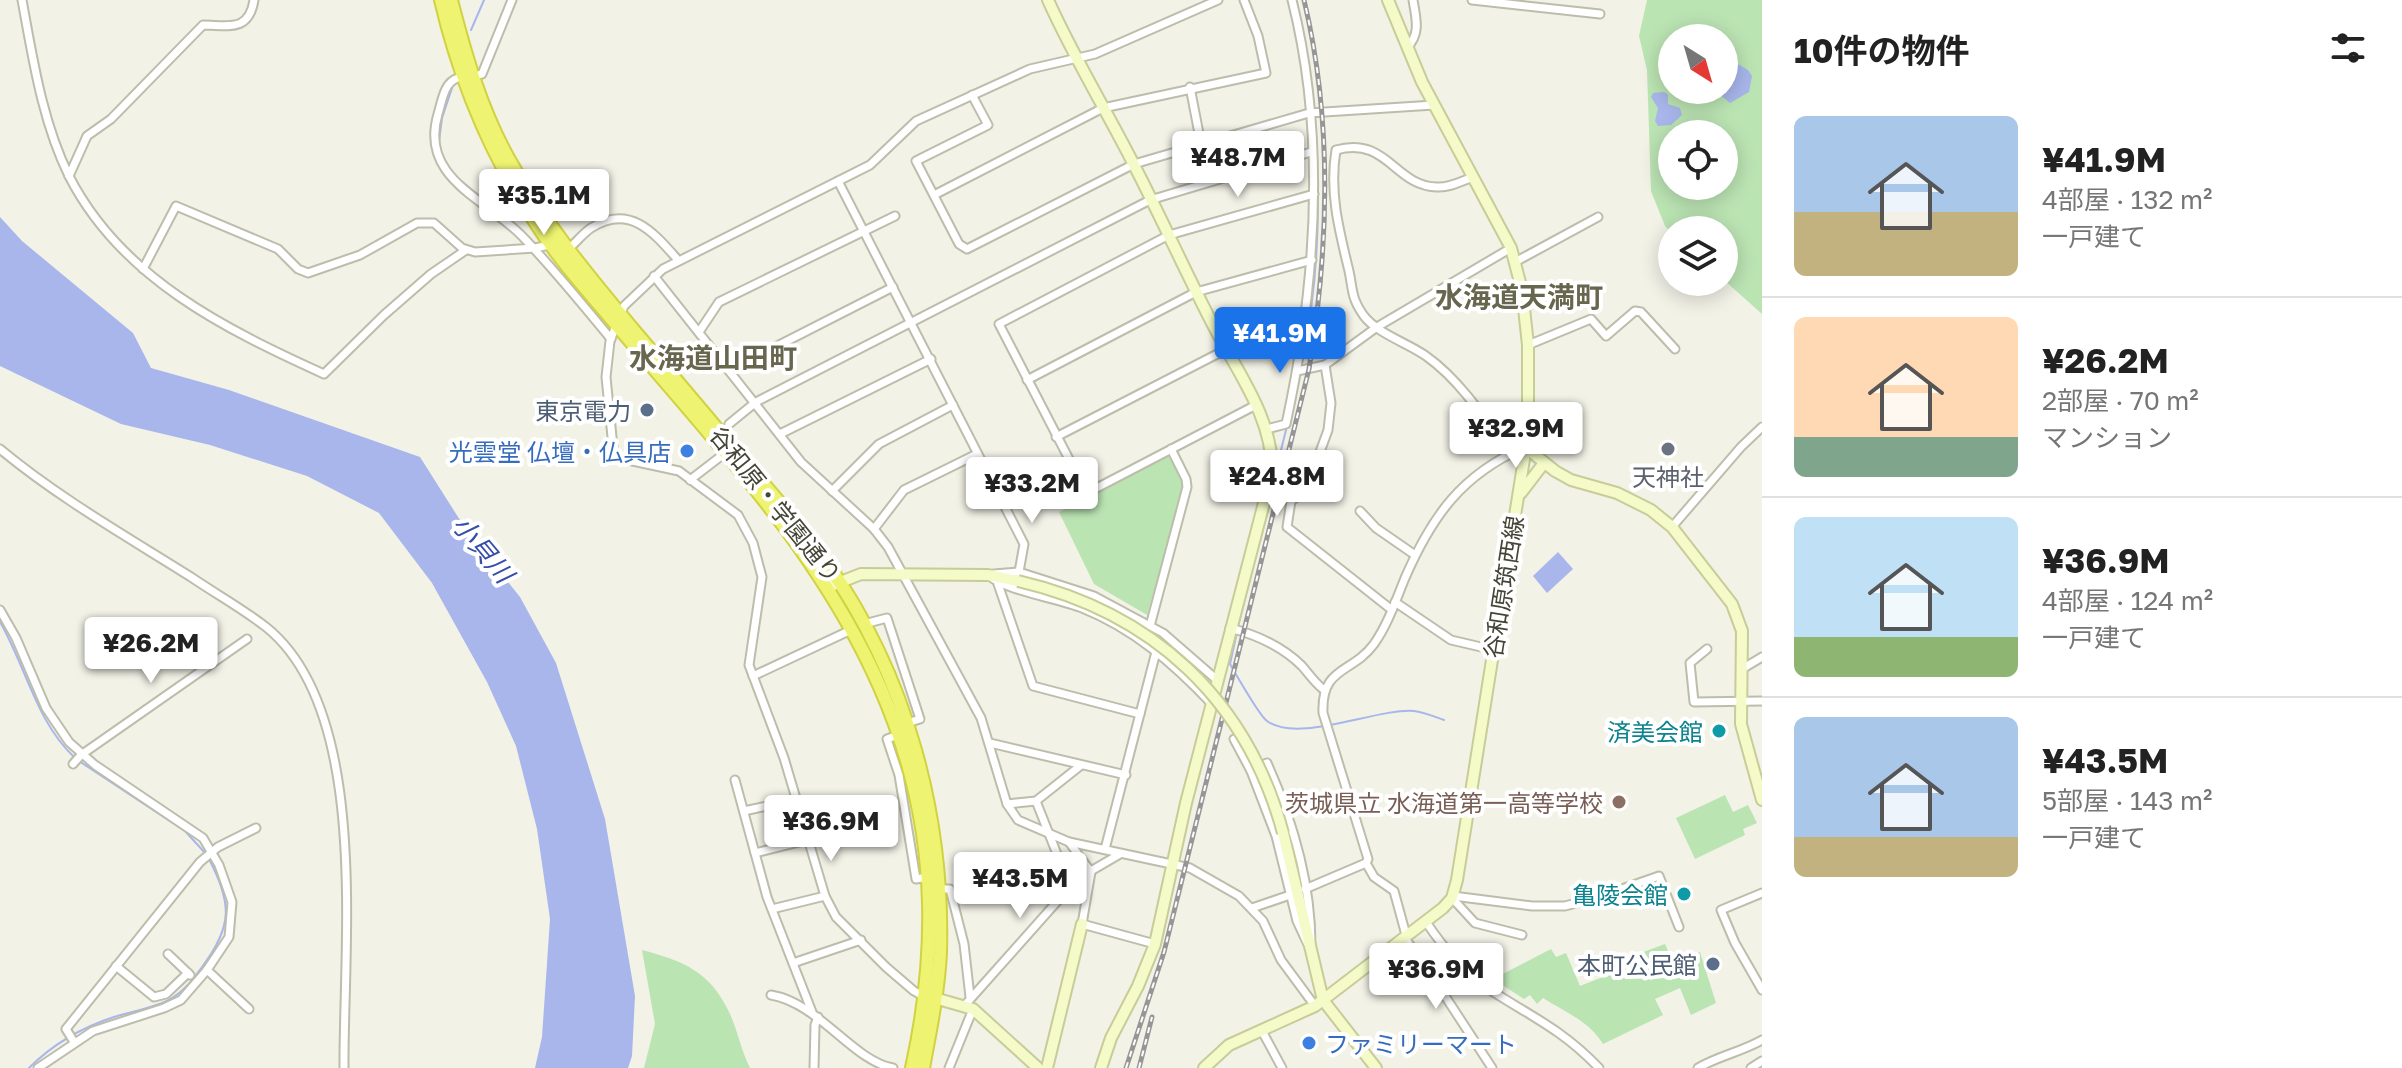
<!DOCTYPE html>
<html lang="ja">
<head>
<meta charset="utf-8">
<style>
	:root { --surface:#fff; --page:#f6f6f6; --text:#222; --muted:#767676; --line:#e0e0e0; --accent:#1a73e8 }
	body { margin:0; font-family:"Golos Text","Noto Sans JP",sans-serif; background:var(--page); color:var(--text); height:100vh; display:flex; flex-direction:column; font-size:30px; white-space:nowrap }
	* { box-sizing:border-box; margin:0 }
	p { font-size:26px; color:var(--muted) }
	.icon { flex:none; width:44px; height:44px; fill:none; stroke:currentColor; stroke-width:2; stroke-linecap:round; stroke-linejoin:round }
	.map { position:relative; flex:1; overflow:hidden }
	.side { display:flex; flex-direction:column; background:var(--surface); width:640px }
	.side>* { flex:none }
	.needle { width:52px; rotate:143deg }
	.buttons { position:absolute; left:1658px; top:24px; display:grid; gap:16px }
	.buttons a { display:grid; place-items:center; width:80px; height:80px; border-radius:50%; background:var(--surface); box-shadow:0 4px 20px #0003; font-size:40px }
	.price { position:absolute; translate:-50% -68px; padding:0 18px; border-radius:8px; background:#fff; color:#222; font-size:26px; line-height:52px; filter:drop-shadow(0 2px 4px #0008) }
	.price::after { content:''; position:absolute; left:50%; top:48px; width:24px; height:18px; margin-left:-12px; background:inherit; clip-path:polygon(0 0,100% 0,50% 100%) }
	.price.on { background:var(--accent); color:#fff }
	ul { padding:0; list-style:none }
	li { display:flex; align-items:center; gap:24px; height:200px; padding:0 32px }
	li+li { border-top:2px solid var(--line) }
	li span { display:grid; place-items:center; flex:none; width:224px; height:160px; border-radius:12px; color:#555 }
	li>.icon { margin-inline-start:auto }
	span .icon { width:96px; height:96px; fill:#fffc; stroke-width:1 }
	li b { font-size:34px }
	h2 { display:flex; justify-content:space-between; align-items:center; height:96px; padding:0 32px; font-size:34px }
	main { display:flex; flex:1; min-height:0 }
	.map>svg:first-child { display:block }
</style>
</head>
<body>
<main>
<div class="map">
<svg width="1762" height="1068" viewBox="0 0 1762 1068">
	<rect width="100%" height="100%" fill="#f2f2e7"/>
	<g fill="#bbe4b3" fill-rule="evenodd">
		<path d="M1647,0h115v314l-38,-34v-50h-52v3l-7,-7 -14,-35 -4,-121 -8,-34zM1672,38h52v52h-52zM1672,134h52v52h-52z"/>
		<path d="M1166,456l5,2 13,25 -1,7 -36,125 -53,-31 -35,-72z"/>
		<path d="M1725,795l8,17 15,-7 9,18 -14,6 2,6 -50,24 -19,-41z"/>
		<path d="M1665,944l8,18 27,-10 16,51 -25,12 -11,-27 -25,11 8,16 -60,29c-14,-23 -38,-32 -60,-46l-6,6 -7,-9 -6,4 -31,-20 58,-30 5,8 10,-4 14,33 33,-13 -2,-9z"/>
		<path d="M642,950c42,11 69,22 88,64 8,18 11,36 20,54h-106l11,-44z"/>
	</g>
	<g fill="#a8b6eb">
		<path d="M1724,43l12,6 -3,12 15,9 4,6 -3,16 -19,11 -12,-10 1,-3h5v-9l5,-9 -5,-8z"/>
		<path d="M1664,92l4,3v9l12,4 2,7 -11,10 -13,1 -3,-5 3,-13 -7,-11 2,-4z"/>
		<path d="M0,217l22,24 111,92 18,35 78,22 191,67 45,71 55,69 36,66 49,156 30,177 -3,60 -4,12h-93l7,-31 8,-118 -13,-90 -21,-83 -29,-64 -55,-99 -53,-70 -72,-37 -97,-31 -89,-21 -121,-58z"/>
		<path d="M1558,552l15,17 -26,24 -14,-17z"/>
	</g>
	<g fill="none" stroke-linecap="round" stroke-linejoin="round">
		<g stroke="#a8b6eb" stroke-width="2">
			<path d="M1296,0l10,50"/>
			<path d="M471,30l13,-30"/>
			<path d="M1308,60l6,46"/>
			<path d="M439,141l3,-23 11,-33"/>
			<path d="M460,180l64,52"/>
			<path d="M1302,362c13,-63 18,-129 15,-194"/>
			<path d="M1276,470l11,-44"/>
			<path d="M0,622c26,45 36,99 74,135"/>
			<path d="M1238,626l18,-72"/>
			<path d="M1237,632l-7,32c7,12 29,51 37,57 31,23 109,-13 147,-10 10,1 21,6 30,9"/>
			<path d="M79,761l106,70 21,23"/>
			<path d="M29,1068c23,-23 54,-41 85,-51 19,-6 41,-9 58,-19 13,-8 22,-20 30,-31 31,-41 30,-64 7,-108"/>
		</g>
		<g stroke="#bcbdab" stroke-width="11">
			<g id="street">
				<path d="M22,0c11,59 20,121 47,176 52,102 156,153 255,198l60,-59 47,-41 35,-24"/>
				<path d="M512,0l-30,74c-8,3 -16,1 -24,4 -14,4 -16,23 -20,36 -19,64 47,84 84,122 31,32 60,68 89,103"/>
				<path d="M1472,0l128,14"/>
				<path d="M1407,48c14,-15 9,-29 6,-48"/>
				<path d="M1190,87l11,57"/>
				<path d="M972,95l16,30 -72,36 43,83 8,5 167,-85 175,-51 125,-8"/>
				<path d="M69,176l18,-40 24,-17 92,-94c24,0 46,8 51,-25"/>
				<path d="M1473,177c-11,4 -24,11 -36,10 -43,-1 -49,-51 -101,-37 -7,42 3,80 13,121 4,19 2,27 15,45 14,18 44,27 62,40 34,24 60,64 84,98"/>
				<path d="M838,181l186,363 -5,28"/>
				<path d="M934,195l169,-87 163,-35 -8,-37 -14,-36"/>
				<path d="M567,250c8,-6 15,-16 24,-22 39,-25 63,5 87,32"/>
				<path d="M1515,262l83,-45"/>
				<path d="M143,269l33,-63 102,43 20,20 10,4 52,-18 57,-32h17l28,25 13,4 60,-4 19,-4"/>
				<path d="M654,276l147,186 73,67 14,18 93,171 26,86 11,16 51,22 121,26 49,28 24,25 18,39 34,46"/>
				<path d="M699,332l20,-30 176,-86"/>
				<path d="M1528,345l63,-26 15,17 29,-25 6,1 34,37"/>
				<path d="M1325,365l6,38 -3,27 -22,60 -15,11 -4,26 105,83"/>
				<path d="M730,370l163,-83"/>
				<path d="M1297,371l28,-6 52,-38 134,-79"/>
				<path d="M1027,380l169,-88 116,-32"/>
				<path d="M1256,405l-167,87 -4,-2 -86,-166 170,-89 145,-41"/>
				<path d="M729,424l27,-22 394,-202 161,-48"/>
				<path d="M1267,429l19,-5c30,-139 41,-285 6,-424"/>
				<path d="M780,434l151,-75"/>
				<path d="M1056,437l169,-87"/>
				<path d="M0,449c59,49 126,87 191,128 25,17 52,32 75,50 105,84 77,320 78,441"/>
				<path d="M690,480l35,-27"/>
				<path d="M832,491l47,-47 74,-39"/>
				<path d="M1360,511l16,17 39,27"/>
				<path d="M1672,527l69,-80 21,-20"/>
				<path d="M874,529l30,-39 73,-36"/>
				<path d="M994,574l25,-2 75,24 69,37 54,47"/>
				<path d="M990,576c14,14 70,23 92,32 52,21 91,55 129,95"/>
				<path d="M998,584l35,102 107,28"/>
				<path d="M1395,602l56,38 43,10"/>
				<path d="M0,610l16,28 30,70 23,34 26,23 108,73 16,27 13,37 -3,35 -22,33 -26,30 -17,8 -71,23 -55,37"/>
				<path d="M864,624l23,-6 33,101 -13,4"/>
				<path d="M1150,626l37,-139 -1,-8 -15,-30"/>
				<path d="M1230,628c27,7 52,18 72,38 7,8 13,17 21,23"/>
				<path d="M1707,649l-17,14 4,39 68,-1"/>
				<path d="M1742,669l20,-12"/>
				<path d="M753,676l100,-47"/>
				<path d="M898,735l-11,4 12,36 17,104 12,-2"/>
				<path d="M1234,739l17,32"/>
				<path d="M990,743l136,32"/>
				<path d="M1267,763c26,58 45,124 44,188l-14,-30 -21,-85 -25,-65z"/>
				<path d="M73,764l8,-9 166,-116"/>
				<path d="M735,780l32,117 45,115"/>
				<path d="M1036,801l34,86"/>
				<path d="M1007,804l29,-3 44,-35"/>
				<path d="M744,811l51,-11"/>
				<path d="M1069,842l22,30 -9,52 73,20"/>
				<path d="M1105,849l52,-201"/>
				<path d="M755,853l52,-13"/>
				<path d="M939,889h11l14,55 6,53"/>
				<path d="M1305,889l61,-26"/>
				<path d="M1762,893l-41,17 14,33 27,47"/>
				<path d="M1453,896l79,10h33l34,-9 60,-21 20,51"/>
				<path d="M1452,898l23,25 47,12"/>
				<path d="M1252,908l38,-13"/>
				<path d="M772,909l53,-13"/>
				<path d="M1426,922c15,22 36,49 58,64 44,29 77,42 115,82"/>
				<path d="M1406,935l-12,-44 -20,-14 -8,-14 2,-4 -45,-146c-2,-47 29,-39 51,-69 14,-20 22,-44 31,-66 27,-62 57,-104 120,-131"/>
				<path d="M1404,937l26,36 62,95"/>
				<path d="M168,954l22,21"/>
				<path d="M793,963l68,-23"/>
				<path d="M116,966l38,31 12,-3 22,-21"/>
				<path d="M207,970l42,39"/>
				<path d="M771,995c48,8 82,66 122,73"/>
				<path d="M925,997l-11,-6 -28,-24 -50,-50 -11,-21 -41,-138 -35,-93 13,-88 -9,-34 -15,-28 -59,-44 -65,-14 -8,-80 4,-36 14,-35 39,-37 207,-104 46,-44 114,-52 65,-15 123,-54"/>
				<path d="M965,1005l105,-118 14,-12 36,-21"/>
				<path d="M1262,1031l20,37"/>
				<path d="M74,1042l-8,-13 134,-167 18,-15 38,-19"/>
				<path d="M814,1068l1,-43 3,-8"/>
				<path d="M949,1068l24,-59"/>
				<path d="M1698,1068c20,-12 43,-16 64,-28"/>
				<path d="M1751,1068l11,-7"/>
			</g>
		</g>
		<g stroke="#c7cc98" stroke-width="14">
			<g id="secondary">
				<path d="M1048,0c25,56 57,108 85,163 27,52 51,106 78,158 24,48 62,95 61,151l-86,331 -31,141 -17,42 -27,52 -10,30"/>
				<path d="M1525,447l30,24 16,9 46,13 34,17 21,17 60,77 10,27 -1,93 21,76"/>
				<path d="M1521,493l23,-30"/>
				<path d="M828,587l33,-13 127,1 30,6"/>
				<path d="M1283,833l40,167 53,68"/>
				<path d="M931,997l42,12 65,59"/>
				<path d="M1047,1068l35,-144"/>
				<path d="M1204,1068l25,-23 86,-39 128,-98 9,-10 5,-18 71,-446v-89l-6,-55 -11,-42 -89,-166 -34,-82"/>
			</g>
		</g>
		<g stroke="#d1d242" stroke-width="16">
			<g id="highway">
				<path d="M441,0c19,81 49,154 95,223 23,36 52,68 79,100 46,54 94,108 138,163 145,180 210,350 159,582"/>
				<path d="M451,0c14,55 30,110 58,160 35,63 80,117 126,172 40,47 79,93 118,140 25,29 51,58 73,90 80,113 118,253 114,391 -2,39 -10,77 -17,115"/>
			</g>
		</g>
		<use href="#street" stroke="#fff" stroke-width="7"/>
		<use href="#secondary" stroke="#f4fbc9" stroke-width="10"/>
		<use href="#highway" stroke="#eef471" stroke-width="12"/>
		<g stroke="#969696" stroke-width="5">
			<g id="rail">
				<path d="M1126,1068l38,-116 145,-583c20,-122 24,-248 -5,-369"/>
				<path d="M1139,1068l13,-51"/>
			</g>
		</g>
		<use href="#rail" stroke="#fff" stroke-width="2" stroke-dasharray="6" stroke-linecap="butt"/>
		<g stroke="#c7cc98" stroke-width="14" stroke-linecap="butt">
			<path id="secondary-bridge" d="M1018,581c134,31 229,118 265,252"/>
		</g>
		<use href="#secondary-bridge" stroke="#f4fbc9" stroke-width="10"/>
	</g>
	<g fill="#5c6f8a" stroke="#fff" stroke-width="3">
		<circle cx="647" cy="410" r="8"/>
		<circle cx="1713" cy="964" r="8"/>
	</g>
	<circle fill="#6b7280" stroke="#fff" stroke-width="3" cx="1668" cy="449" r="8"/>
	<g fill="#3f7fe0" stroke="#fff" stroke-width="3">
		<circle cx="687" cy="451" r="8"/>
		<circle cx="1309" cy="1043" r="8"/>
	</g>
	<g fill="#0f9aa8" stroke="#fff" stroke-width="3">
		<circle cx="1719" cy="731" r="8"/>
		<circle cx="1684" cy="894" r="8"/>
	</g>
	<circle fill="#8d6e63" stroke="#fff" stroke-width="3" cx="1619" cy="802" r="8"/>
	<g text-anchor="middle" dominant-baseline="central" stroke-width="8" stroke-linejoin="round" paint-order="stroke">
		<g font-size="24" fill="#4e5e75" stroke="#fff" text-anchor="end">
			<text x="631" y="410">東京電力</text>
			<text x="1697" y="964">本町公民館</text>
		</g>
		<g font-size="24" fill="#366cbe" stroke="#fff" text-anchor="end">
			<text x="671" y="451">光雲堂 仏壇・仏具店</text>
			<text x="1325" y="1043" text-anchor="start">ファミリーマート</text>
		</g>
		<g font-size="24" fill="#5b616d" stroke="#fff">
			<text x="1668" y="476">天神社</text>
		</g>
		<g font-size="24" fill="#454537" stroke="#fff">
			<text transform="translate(776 504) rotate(51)">谷和原・学園通り</text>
			<text transform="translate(1503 587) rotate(-81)">谷和原筑西線</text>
		</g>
		<g font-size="24" fill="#0d838f" stroke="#fff" text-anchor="end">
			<text x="1703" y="731">済美会館</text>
			<text x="1668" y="894">亀陵会館</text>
		</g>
		<g font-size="24" fill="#785e54" stroke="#fff" text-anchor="end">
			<text x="1603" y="802">茨城県立 水海道第一高等学校</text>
		</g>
		<g font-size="26" font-style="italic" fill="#374ea9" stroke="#fff">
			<text transform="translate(483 549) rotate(50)">小貝川</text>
		</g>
		<g font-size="28" font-weight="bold" fill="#67664f" stroke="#fff">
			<text x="1519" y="296">水海道天満町</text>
			<text x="713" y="357">水海道山田町</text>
		</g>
	</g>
</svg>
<div class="buttons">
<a><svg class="needle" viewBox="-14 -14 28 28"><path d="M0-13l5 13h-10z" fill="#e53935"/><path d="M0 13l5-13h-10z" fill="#767676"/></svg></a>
<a><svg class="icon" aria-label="locate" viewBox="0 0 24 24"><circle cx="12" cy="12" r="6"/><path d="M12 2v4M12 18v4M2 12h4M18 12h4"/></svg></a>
<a><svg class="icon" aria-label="layers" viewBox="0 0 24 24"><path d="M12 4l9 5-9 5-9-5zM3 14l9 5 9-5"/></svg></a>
</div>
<b class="price" style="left:1238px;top:199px">¥48.7M</b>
<b class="price" style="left:544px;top:237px">¥35.1M</b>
<b class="price on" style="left:1280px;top:375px">¥41.9M</b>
<b class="price" style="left:1516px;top:470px">¥32.9M</b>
<b class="price" style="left:1277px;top:518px">¥24.8M</b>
<b class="price" style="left:1032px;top:525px">¥33.2M</b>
<b class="price" style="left:151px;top:685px">¥26.2M</b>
<b class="price" style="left:831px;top:863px">¥36.9M</b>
<b class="price" style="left:1020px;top:920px">¥43.5M</b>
<b class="price" style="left:1436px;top:1011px">¥36.9M</b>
</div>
<section class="side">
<h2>10件の物件<svg class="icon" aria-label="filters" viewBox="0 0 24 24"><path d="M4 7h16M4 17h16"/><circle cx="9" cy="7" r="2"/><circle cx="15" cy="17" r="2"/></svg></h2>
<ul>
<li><span style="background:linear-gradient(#a9c7e8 60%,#c2b280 0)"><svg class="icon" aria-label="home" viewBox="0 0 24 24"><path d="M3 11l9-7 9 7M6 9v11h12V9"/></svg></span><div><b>¥41.9M</b><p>4部屋 · 132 m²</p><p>一戸建て</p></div></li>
<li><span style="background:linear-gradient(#ffd9b3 75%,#7fa58c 0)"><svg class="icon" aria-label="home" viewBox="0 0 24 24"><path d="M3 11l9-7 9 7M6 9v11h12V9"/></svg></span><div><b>¥26.2M</b><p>2部屋 · 70 m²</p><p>マンション</p></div></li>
<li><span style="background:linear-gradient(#bfe0f5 75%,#8fb573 0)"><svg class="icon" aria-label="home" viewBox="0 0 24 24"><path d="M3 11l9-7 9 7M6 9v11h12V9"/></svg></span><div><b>¥36.9M</b><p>4部屋 · 124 m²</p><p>一戸建て</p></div></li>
<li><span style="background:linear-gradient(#a9c7e8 75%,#c2b280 0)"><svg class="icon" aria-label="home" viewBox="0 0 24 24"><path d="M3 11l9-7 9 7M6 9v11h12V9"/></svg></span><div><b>¥43.5M</b><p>5部屋 · 143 m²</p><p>一戸建て</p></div></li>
</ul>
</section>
</main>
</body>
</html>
